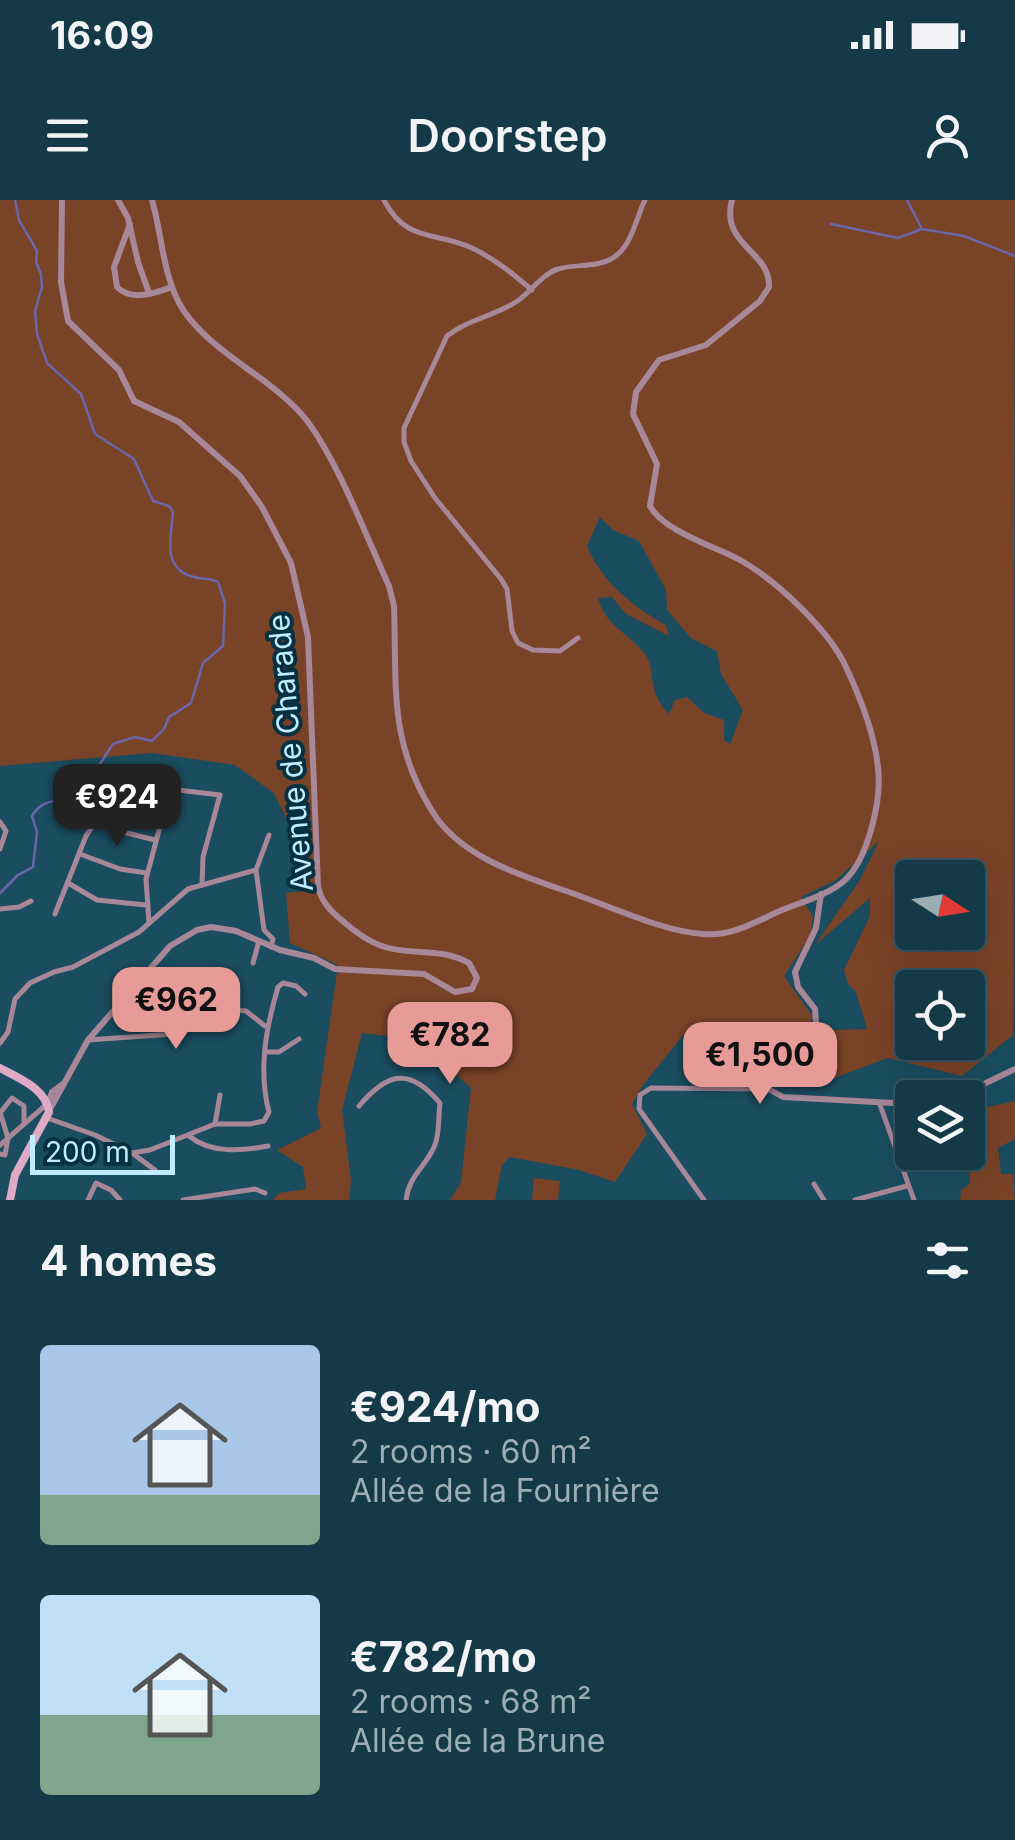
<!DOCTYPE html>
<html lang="en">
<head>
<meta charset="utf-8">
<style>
	:root { --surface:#143a48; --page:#214552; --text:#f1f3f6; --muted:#9dadb4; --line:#335460; --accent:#e69b98 }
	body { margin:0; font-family:Inter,sans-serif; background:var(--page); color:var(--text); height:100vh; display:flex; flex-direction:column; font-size:38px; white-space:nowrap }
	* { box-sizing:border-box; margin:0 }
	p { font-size:32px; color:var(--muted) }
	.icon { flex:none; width:55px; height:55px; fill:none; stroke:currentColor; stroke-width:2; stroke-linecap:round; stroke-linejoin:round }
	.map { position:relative; height:1000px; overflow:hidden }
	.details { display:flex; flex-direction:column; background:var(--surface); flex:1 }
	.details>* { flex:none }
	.needle { width:65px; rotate:102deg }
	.buttons { position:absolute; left:895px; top:660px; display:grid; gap:20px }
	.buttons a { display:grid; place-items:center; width:90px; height:90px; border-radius:10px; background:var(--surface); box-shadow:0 10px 40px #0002,0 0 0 2px var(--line); font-size:50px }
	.scale { position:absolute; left:30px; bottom:25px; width:145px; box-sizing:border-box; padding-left:10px; border:5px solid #c1ecff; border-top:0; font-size:28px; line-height:35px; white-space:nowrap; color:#c1ecff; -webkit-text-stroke:8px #073140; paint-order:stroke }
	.price { position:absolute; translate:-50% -85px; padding:0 22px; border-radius:20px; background:var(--accent); color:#111; font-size:32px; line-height:65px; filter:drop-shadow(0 2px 5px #0008) }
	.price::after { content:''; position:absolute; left:50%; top:60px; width:30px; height:22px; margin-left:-15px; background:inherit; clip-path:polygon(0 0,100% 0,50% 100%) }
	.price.current { background:#222; color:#fff }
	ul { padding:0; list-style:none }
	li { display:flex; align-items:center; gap:30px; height:250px; padding:0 40px }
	li span { display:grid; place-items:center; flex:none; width:280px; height:200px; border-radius:10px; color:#555 }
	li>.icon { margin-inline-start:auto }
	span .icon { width:120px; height:120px; fill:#fffc; stroke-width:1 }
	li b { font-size:42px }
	h2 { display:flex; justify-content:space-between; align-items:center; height:120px; padding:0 40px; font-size:42px }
	.status { display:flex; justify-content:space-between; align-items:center; height:70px; padding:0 50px; background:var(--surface); direction:ltr }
	.status svg { height:28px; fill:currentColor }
	header { display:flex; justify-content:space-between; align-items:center; height:130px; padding:0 40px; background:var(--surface); font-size:45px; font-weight:600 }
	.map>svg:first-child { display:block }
</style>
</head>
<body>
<div class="status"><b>16:09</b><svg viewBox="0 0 49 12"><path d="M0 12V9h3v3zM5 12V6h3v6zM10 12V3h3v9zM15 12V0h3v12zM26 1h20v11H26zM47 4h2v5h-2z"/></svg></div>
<header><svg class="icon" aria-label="menu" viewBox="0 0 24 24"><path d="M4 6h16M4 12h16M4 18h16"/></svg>Doorstep<svg class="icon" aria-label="person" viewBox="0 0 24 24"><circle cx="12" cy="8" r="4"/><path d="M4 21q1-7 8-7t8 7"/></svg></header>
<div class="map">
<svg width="1015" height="1000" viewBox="0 0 1015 1000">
	<rect width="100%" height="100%" fill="#1a4d60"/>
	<g fill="#794328" fill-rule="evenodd">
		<path d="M0,0h1015l-2,835 -51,41 -74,-18 -54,20 -28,-34 24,-14 37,-1 -11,-37 -8,-8 -4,-14 26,-54v-18l-55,47 45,-65 19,-39 -43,39 -35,17 12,20 -3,19 -26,40 29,41 -8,15 -36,20 -85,-18 -41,51 -11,19 15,30 -32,48 -36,-12 -69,-13 -8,8 -7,35h-45l11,-18 10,-94 -22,-20 -45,-30 -42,-5 -20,77 9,70 -2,20h-76l6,-7 27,-4 -3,-22 -26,-17 44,-22 -4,-16 21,-147 -48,-22 -4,-50 16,-2v-40l-28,-58 -39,-28 -83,-12 -152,13zM600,317l13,13 26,11 27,49 1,20 24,28 26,13 4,23 22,36 -13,34 -6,-4v-20l-20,-7 -17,-16 -12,3 -6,14c-24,-25 -12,-44 -24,-60 -16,-21 -40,-28 -47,-56l14,-1 14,17 43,22 -3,-11c-33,-18 -65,-44 -79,-79zM912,678h56v54h-56zM912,788h56v54h-56z"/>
		<path d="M1015,901v38l-17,9 3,26h12l2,26h-55l1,-10 9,-7 -2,-63 10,-11z"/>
		<path d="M534,978l26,3 -2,19h-26z"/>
	</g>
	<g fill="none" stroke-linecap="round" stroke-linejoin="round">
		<g stroke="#6b65a9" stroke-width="2.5">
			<path d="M907,0l15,29"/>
			<path d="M831,24l67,14 24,-9 42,7 51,20"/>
			<path d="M0,693l18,-18 15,-8 4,-35 -5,-16c10,-18 26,-13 40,-22 19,-13 29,-32 41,-50l22,-7 17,4 12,-12 5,-12 22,-14 12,-40 20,-17 2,-43 -7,-21c-9,-5 -15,-2 -24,-5 -34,-8 -22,-43 -21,-65l-4,-6 -16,-5 -19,-42 -39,-25 -14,-40 -34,-31 -10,-29 -2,-23 7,-24 -1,-13 -5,-12 1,-11 -18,-31 -4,-20"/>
		</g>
		<g stroke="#a88798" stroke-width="5">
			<path d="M384,0c22,43 51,31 88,48 23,11 41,26 60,42"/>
			<path d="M578,438l-18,13 -27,-1 -15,-7 -6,-12 -5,-42 -6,-10 -66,-81 -24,-37 -7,-19v-14l43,-92c20,-16 47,-20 69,-34 14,-9 26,-28 42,-33 20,-6 42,0 59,-14 15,-12 20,-39 28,-55"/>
			<path d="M95,619l24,12 36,9"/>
			<path d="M0,622l6,9 -6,18"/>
			<path d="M269,635l-13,35 8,60 9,9 -2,8"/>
			<path d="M80,654l40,15 27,4"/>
			<path d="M68,683l29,17 49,5"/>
			<path d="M0,709l19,-2 12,-6"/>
			<path d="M55,714l31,-78 32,-48 6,-2 40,18"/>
			<path d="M149,722l-3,-43 24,-90 50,6 -17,62 -1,28"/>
			<path d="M253,763l6,-22"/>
			<path d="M88,840l85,-6 62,-24 11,1 19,15"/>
			<path d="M0,843l8,-11 7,-33 15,-16 24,-11 19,-5 66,-35 49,-43 68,-19"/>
			<path d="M266,852h13l20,-13"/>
			<path d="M879,902l35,98"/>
			<path d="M359,906c28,-33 50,-40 81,-3 -2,15 0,35 -8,48 -10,19 -23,26 -26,49"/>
			<path d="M0,912l8,26 -3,17 -5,-1"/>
			<path d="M0,913l12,-15 12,8v17"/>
			<path d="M47,918l48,17 37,18 23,17"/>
			<path d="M215,924l5,-29"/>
			<path d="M189,936c22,18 53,15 79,10"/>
			<path d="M0,945l47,-41"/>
			<path d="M132,953l18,-3 65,-26h35l14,-3 5,-9c-11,-42 -3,-84 9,-125l5,-4 13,3 9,8"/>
			<path d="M814,984l10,16"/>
			<path d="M88,1000l8,-17 15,7 9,10"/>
			<path d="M183,1000l72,-11 10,4"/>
			<path d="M704,1000l-65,-91 1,-14 11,-7 116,1"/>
			<path d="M855,1000l52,-14"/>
		</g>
		<g stroke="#a88798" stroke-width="6">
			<path d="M118,0l10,18 10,44 11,31"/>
			<path d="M152,0c10,35 10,69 27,103 27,49 95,74 129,119 32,44 58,114 81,164l5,20c3,79 -6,134 38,205 27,45 87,64 134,80 42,14 94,40 137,43 29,3 54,-13 79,-24 20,-8 46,-15 62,-29 24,-21 38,-82 34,-113 -3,-33 -18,-71 -32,-101 -17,-37 -70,-87 -106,-107 -24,-13 -77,-29 -90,-54l7,-42 -24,-50 3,-22 23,-32 47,-15 54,-44 9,-14c2,-36 -49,-41 -37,-87"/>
			<path d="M130,24l-16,43 3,20c15,15 37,6 55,0"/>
			<path d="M821,694l-5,34 -21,44 3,15 17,22 1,15c-13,26 -62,25 -51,63l18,10 129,7"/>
			<path d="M955,898l60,-29"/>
			<path d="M48,903l4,-11 11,-8"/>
			<path d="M49,911l39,-71 82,-94 27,-16 14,-3 25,4 44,19 34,8 21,11 89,5 31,18 17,-3 5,-11 -8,-15c-30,-16 -54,-7 -84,-16 -17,-5 -32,-17 -46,-29 -10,-9 -18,-17 -21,-32l-10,-249 -17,-74 -29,-56 -22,-31 -61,-54 -45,-21 -15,-31 -51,-49 -7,-39 1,-82"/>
		</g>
		<path stroke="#dfaac5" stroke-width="8" d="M0,868c18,10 46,20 49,44l-34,63 -5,25"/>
	</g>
	<g text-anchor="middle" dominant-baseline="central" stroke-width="8" stroke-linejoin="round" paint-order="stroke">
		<g font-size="30" fill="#c1ecff" stroke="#073140">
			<text transform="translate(290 553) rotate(-95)">Avenue de Charade</text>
		</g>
	</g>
</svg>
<div class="buttons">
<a><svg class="needle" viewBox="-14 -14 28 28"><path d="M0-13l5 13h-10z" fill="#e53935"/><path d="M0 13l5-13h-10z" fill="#9dadb4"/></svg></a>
<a><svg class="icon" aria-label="locate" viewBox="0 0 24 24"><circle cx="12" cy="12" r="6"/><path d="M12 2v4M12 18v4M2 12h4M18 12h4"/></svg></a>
<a><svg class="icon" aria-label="layers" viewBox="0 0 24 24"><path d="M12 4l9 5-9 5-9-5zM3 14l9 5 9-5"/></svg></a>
</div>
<div class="scale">200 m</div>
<b class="price current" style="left:117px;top:649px">€924</b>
<b class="price" style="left:176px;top:852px">€962</b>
<b class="price" style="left:450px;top:887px">€782</b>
<b class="price" style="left:760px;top:907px">€1,500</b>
</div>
<section class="details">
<h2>4 homes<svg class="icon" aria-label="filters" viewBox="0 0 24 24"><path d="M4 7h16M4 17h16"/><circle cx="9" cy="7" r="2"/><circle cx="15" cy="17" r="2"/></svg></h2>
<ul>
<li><span style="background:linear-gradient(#a9c7e8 75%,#7fa58c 0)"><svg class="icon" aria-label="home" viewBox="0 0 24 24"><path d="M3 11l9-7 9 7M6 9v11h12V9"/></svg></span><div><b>€924/mo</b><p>2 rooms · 60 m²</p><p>Allée de la Fournière</p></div></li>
<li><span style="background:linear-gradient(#bfe0f5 60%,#7fa58c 0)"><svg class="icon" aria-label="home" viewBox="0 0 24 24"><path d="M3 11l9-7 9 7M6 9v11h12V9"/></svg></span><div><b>€782/mo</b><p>2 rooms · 68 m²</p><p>Allée de la Brune</p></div></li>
</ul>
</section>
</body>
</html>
